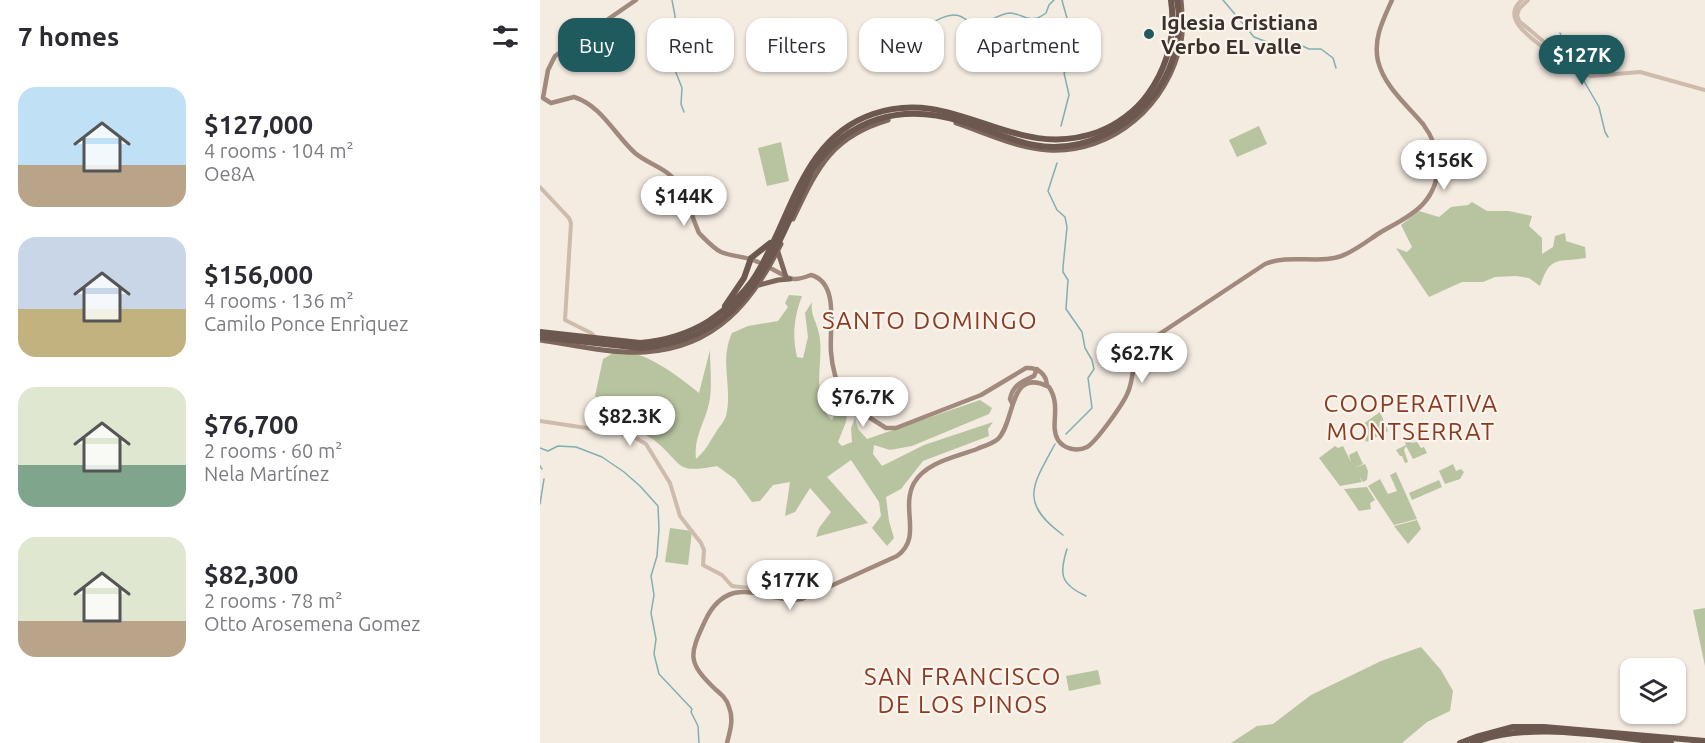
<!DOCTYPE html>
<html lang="en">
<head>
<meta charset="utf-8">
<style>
	:root { --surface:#fff; --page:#f7f7f7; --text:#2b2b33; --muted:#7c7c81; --accent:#1f5a5e }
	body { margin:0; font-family:Ubuntu,sans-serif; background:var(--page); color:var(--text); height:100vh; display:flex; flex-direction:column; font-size:22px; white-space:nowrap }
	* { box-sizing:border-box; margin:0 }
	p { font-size:20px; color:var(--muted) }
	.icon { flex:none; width:33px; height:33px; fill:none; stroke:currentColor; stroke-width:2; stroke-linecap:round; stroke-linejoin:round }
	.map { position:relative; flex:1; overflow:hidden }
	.sheet { display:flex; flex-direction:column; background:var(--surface); width:540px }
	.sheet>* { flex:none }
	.top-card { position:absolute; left:18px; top:18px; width:570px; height:54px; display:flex; gap:12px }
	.tools { position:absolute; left:1080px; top:658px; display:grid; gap:12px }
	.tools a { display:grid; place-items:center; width:66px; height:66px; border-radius:12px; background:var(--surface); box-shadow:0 2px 4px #0004; font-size:30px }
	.price { position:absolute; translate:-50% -51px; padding:0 14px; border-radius:21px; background:#fff; color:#222; font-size:20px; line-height:39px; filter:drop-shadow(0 2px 3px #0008) }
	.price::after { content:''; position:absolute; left:50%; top:36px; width:18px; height:14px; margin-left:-9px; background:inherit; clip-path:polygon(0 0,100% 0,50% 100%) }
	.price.current { background:var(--accent); color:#fff }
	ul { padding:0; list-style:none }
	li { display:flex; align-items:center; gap:18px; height:150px; padding:0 18px }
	li span { display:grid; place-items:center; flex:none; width:168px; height:120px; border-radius:18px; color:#555 }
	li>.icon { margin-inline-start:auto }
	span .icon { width:72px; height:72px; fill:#fffc; stroke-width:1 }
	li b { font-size:26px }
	h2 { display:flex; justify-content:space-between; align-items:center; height:72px; padding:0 18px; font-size:26px }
	.pill { padding:0 21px; border-radius:18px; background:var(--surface); box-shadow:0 2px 4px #0004; font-size:21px; line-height:54px }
	.pill.current { background:var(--accent); color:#fff }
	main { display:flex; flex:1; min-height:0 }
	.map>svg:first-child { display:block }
</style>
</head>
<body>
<main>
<section class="sheet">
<h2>7 homes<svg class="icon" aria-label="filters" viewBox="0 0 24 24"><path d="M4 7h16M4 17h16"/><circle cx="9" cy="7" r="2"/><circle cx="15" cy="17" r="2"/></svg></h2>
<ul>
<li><span style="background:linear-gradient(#bfe0f5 65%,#b9a48a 0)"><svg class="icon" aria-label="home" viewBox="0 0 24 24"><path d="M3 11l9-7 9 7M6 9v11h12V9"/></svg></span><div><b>$127,000</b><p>4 rooms · 104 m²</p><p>Oe8A</p></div></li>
<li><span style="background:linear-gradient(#c9d6e8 60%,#c2b280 0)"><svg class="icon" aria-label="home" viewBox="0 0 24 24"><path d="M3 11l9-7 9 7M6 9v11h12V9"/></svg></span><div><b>$156,000</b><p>4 rooms · 136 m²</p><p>Camilo Ponce Enrìquez</p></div></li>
<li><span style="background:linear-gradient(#dfe7d0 65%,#7fa58c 0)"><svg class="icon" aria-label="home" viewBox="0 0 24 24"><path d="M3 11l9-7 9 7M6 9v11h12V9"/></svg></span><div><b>$76,700</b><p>2 rooms · 60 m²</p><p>Nela Martínez</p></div></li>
<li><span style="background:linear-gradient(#dfe7d0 70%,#b9a48a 0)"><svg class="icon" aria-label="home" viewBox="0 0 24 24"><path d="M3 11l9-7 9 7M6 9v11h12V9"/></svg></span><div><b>$82,300</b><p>2 rooms · 78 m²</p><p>Otto Arosemena Gomez</p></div></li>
</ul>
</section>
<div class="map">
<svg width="1165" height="743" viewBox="0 0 1165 743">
	<rect width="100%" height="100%" fill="#f4ebe1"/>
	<g fill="#b8c4a0">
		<path d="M719,126l8,18 -30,13 -8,-17z"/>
		<path d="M241,142l8,39 -22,5 -9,-38z"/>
		<path d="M932,202l15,9h22l23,5 -3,10 13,12v16l11,-7 2,-11 10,-3 1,8 19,6 1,11c-29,5 -35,-4 -46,28l-11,-8 -13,-2 -21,1 -12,5h-21l-33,15 -33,-49 11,4 5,-5 -11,-22 18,-14 20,6 12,-10 17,-2z"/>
		<path d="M249,295l13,1c-8,21 -10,39 -5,61l6,1 5,-21 -3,-24 7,-11c-2,13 5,20 7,32 6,24 -10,66 13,86l16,-33 2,3 -4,32 -8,20 4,4 10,-4 -1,-14 4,-10 3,11 9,10 113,-39 12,8 -3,6 -77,32 -22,4 -16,-5 -1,9 9,12 42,-21 69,-23 -5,7 1,7 -66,25 -22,28 -15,8 3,24 5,17 -7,8 -15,-18 9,-12 -2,-14 -28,-42 -24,17 41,46 -52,14 3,-9 12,-16 -21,-24 -15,24 -10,4 5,-34 -17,3 -13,16 -8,1 -17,-23 -18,-13c-44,8 -32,-1 -63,-26 -7,-5 -17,-9 -24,-14l-10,-27v15l-25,-18 8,-37c4,-2 9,-6 13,-7 25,-5 65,26 83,41l11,-43c0,15 2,33 0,48 -3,22 -17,38 -14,61 12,-11 12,-15 20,-27 3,-5 8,-10 10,-16 7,-28 -7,-55 6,-83l16,-7 30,-5 10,-14 -3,-4z"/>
		<path d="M840,412l8,19 -22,11 -3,-18z"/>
		<path d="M876,432l2,2 -4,3 1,3 -5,3 7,-1 4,6 3,-1 3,6 -14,6 -7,-13 -2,4 4,12 -3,1 -3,-7h-2l-4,-6 10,-5 -3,-7z"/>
		<path d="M795,446l3,2 5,-2 8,16 -2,-7 8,-4 6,13 -9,4 11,-4 3,7 -1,9 -4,2 -4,-6 3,6 -22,4 -21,-28z"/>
		<path d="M913,464l3,7 5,-2 3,3 -4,7 -15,5 -6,-13z"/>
		<path d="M856,472l21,47 -23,6 -26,-39 12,-7 8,15 9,-3 -7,-16z"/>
		<path d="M899,480l3,7 -30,13 -3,-7z"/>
		<path d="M827,487l8,13 -5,3 1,6 -12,2 -15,-22z"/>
		<path d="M877,520l4,9 -13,15 -14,-18z"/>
		<path d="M130,528l22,3 -4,34 -23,-3z"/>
		<path d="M1165,608v58l-12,-56z"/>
		<path d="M881,647l20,23 12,21 -3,20 -23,11 -25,21h-171l26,-17 16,-2 38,-29 70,-34z"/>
		<path d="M558,670l3,14 -32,7 -3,-15z"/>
	</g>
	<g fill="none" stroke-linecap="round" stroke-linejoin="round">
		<g stroke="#7fb0b2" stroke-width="1.5">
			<path d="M132,0l3,16 -1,31"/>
			<path d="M683,0l31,37 21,8 23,-1 11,5h12l12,9 3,10"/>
			<path d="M386,30c5,-9 25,-19 36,-13 4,2 8,6 12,9 13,-1 22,-12 36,-13 13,0 19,13 36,0l3,-8 5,-5"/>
			<path d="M1020,33l14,34"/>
			<path d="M134,51l-1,14 9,23 -1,16 3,8"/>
			<path d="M1044,81l15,26 6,25 3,5"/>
			<path d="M521,126l8,-31 -5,-22c19,-18 3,-51 -2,-73"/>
			<path d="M517,163l-9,28 9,19 8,7 2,10 -4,40v5l5,8 -2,29 16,23 3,16 7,12 2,9 -6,9 4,30 -26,26"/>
			<path d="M515,444c-22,41 -37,58 8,91"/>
			<path d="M0,448l8,3 10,-5 18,1 26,10 22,15 16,14 18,20 1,23 -2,27 -6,20 3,19 -3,18 5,26 -2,15 5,20 33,35 -1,3 7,14 1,17"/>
			<path d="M0,466l2,3"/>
			<path d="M0,504l4,-25"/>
			<path d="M527,549c-8,25 -7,35 19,47"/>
		</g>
		<g stroke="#cdbbac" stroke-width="4">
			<path d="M982,0c-26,21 21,45 35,58"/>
			<path d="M988,0l-9,9 -2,6 2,6 31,26 21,24 21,5 48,-4 65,18"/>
			<path d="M0,187l29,31 2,5 -6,97 26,13 5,5"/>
			<path d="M0,421l80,12 14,4 12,7 24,39 10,33 21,27 3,7 -1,15 19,10 10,11 26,3v4"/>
		</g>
		<g stroke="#a18a7d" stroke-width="4.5">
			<path d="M96,0l-81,56 -7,14 -5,28 8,5 23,-6c28,9 40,37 61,56 14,12 34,15 44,33 9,14 13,31 20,47 6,6 14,15 22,19 12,5 25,4 37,10"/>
			<path d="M232,269c18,9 18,14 39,6 29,8 18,53 20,77 1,16 7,35 14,50l41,26h10l85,-33 45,-27c12,-1 20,6 21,17"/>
			<path d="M472,403l-2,-4c3,-14 11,-17 24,-23l3,-7"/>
			<path d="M187,743c3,-12 7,-24 2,-36 -2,-8 -8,-13 -14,-18 -28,-27 -26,-34 -10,-68 6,-13 14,-24 29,-28 23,-5 45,10 68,6l95,-43c26,-19 3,-47 17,-73 12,-21 42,-26 63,-34 7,-3 15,-5 21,-10 18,-18 10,-73 51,-52 13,20 0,38 9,53 6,9 19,12 29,7 9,-5 37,-44 41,-55 5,-11 4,-24 9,-36 3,-7 9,-12 15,-17l113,-75c26,-11 58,2 81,-10 13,-6 24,-15 35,-22 14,-8 31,-16 42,-28 21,-23 18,-56 0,-80 -16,-19 -39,-38 -45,-63 -5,-22 5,-41 14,-61"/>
		</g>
		<g stroke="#7d675c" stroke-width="5">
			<path d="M416,123c30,10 60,25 92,27 65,4 121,-46 133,-109 3,-13 1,-28 0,-41"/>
			<path d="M253,219c24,-50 37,-82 95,-99"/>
			<path d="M238,252l8,25"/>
			<path d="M219,285l19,-5 12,-1"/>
			<path d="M0,340c33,5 72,14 105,12 70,-4 108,-50 136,-108"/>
		</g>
		<g stroke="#6c584f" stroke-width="6">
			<path d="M185,306l19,-28 7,-20 19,-15"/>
			<path d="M0,332l100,11c24,-2 48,-9 69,-22 16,-11 31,-23 43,-40 39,-57 47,-142 121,-167 84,-29 139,49 225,18 19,-7 38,-21 50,-38 20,-28 28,-59 23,-94"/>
			<path d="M0,337l101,11c108,-8 132,-95 171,-178 36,-52 89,-67 148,-49 25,7 48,19 74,24 48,9 95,-16 123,-54 18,-26 26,-59 20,-91"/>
			<path d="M920,743l16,-6 37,-10h31l161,14"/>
			<path d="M933,743c56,-23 138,-5 198,0"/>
		</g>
	</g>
	<circle fill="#1f5a5e" stroke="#fbf5ee" stroke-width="2" cx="609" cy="34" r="6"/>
	<g text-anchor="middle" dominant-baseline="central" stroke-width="4.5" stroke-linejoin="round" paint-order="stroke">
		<g font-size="21" font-weight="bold" fill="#3b302b" stroke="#fbf5ee" text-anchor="start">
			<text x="621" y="22">Iglesia Cristiana<tspan x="621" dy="24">Verbo EL valle</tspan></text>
		</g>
		<g font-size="24" letter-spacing="1.5" fill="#8c3b22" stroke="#fbf5ee">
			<text x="390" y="320">SANTO DOMINGO</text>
			<text x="871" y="403">COOPERATIVA<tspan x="871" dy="28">MONTSERRAT</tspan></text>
			<text x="423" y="676">SAN FRANCISCO<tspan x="423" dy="28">DE LOS PINOS</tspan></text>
		</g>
	</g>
</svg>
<div class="tools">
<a><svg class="icon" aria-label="layers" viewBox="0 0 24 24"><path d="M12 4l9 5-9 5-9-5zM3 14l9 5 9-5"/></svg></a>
</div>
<b class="price current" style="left:1042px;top:86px">$127K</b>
<b class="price" style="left:904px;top:191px">$156K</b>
<b class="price" style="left:144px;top:227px">$144K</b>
<b class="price" style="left:602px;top:384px">$62.7K</b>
<b class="price" style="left:323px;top:428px">$76.7K</b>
<b class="price" style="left:90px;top:447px">$82.3K</b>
<b class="price" style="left:250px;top:611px">$177K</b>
<div class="top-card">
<a class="pill current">Buy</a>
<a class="pill">Rent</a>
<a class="pill">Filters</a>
<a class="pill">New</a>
<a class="pill">Apartment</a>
</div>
</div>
</main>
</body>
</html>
